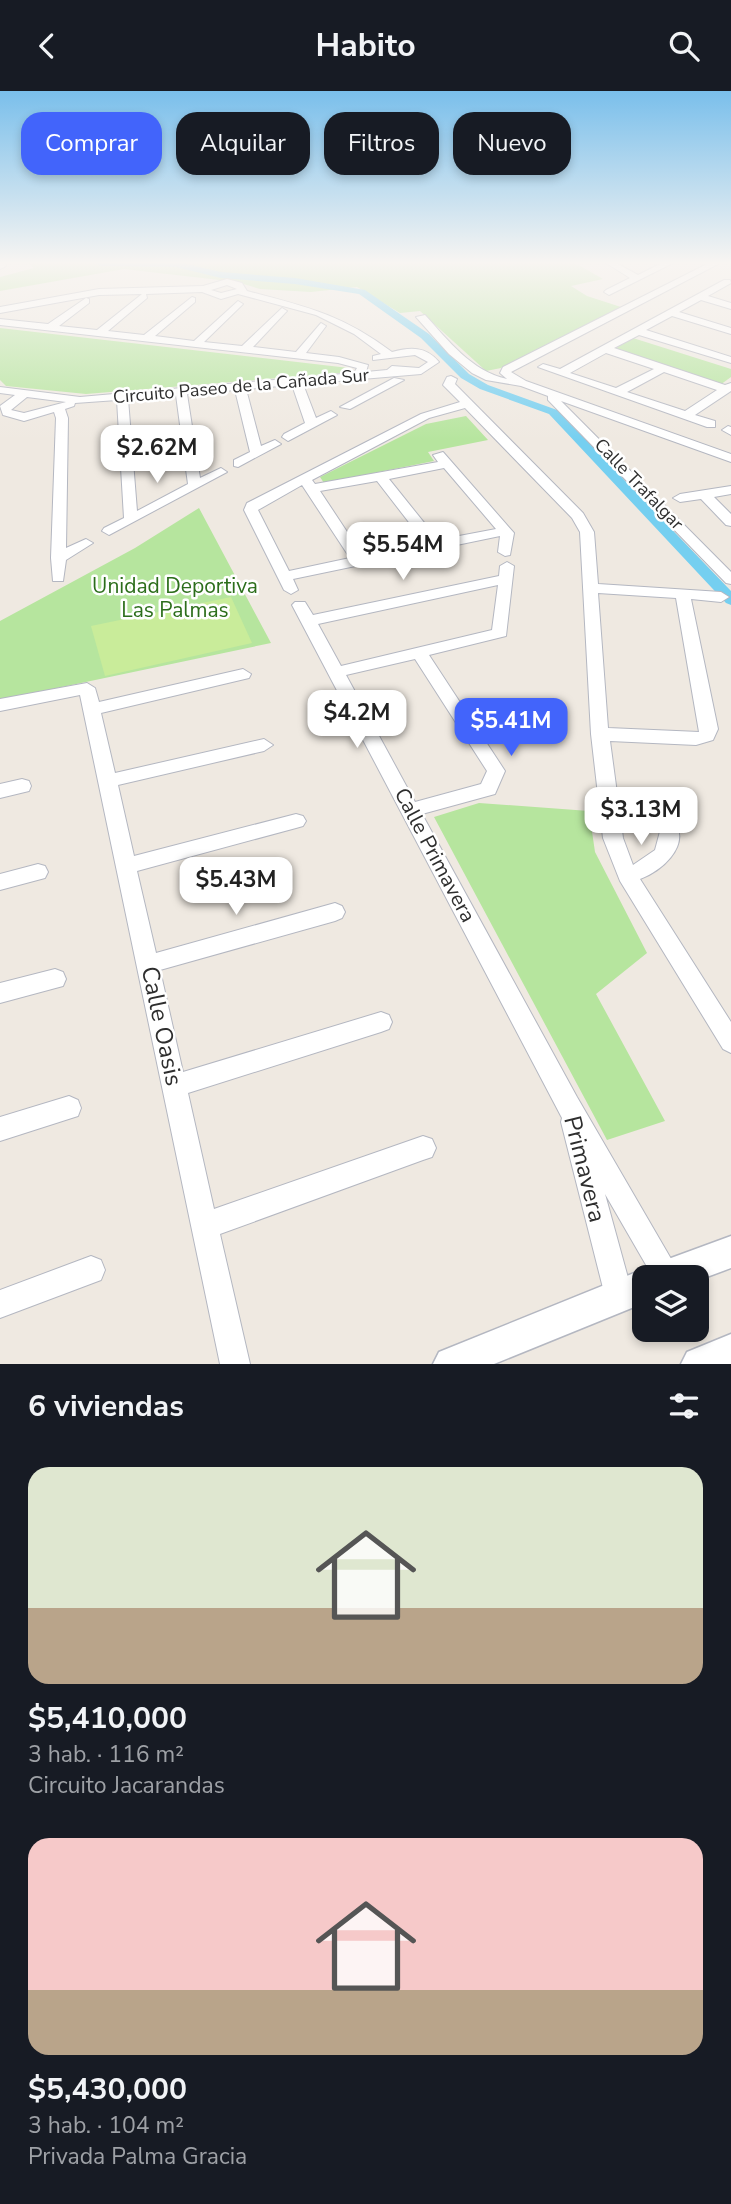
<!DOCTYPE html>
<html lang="es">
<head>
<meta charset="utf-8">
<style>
	:root { --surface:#171b24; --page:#20242c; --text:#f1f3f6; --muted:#9ea1a6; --accent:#4264fb }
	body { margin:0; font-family:"Nunito Sans",sans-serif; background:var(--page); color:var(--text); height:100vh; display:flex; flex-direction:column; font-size:26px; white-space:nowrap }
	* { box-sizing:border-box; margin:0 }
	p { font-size:23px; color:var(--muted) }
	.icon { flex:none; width:38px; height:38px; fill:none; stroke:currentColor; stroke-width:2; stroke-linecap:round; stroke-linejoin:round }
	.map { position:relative; height:1273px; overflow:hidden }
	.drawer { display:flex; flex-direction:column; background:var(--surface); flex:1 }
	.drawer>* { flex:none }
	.guide { position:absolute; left:21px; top:21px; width:690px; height:63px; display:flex; gap:14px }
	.controls { position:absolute; left:632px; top:1174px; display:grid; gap:14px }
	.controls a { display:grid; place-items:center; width:77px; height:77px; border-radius:14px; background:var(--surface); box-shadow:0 4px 10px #0003; font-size:35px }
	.price { position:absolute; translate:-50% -60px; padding:0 16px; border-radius:14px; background:#fff; color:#222; font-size:23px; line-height:46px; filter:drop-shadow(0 2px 4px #0008) }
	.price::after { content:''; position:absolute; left:50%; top:42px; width:21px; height:16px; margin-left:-10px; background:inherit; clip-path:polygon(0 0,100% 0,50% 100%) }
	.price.current { background:var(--accent); color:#fff }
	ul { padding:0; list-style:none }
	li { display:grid; align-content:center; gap:14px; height:371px; padding:0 28px }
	li span { display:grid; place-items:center; height:217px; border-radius:21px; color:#555 }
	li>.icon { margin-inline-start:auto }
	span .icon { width:126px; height:126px; fill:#fffc; stroke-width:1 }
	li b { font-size:30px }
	h2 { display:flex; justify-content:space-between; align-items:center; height:84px; padding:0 28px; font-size:30px }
	.tag { padding:0 24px; border-radius:21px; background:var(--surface); box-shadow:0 4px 10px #0003; font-size:24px; line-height:63px }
	.tag.current { background:var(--accent); color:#fff }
	header { display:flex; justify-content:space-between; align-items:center; height:91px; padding:0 28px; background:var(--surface); font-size:32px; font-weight:700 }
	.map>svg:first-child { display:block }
</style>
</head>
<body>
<header><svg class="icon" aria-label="back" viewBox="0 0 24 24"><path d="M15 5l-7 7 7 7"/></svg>Habito<svg class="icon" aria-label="search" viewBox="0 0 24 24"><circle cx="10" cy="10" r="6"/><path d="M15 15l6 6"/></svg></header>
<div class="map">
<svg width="731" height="1273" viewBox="0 0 731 1273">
	<rect width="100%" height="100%" fill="#efe9e1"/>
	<g fill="#b6e59e">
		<path d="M28,172h547l28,16 -32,7 16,10 34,11 -120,61 -15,3 -66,-60 -20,2 -43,-26 -46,5 -51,-3 -23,-7 -113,-13 -124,22v-14l34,-9z"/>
		<path d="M0,237l349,40 2,4 -265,22 -80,-8 -6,-6z"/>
		<path d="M633,247l98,31v8l-11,8 -107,-35z"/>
		<path d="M466,325l22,24 -60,12 6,9 -110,22 -4,-6 106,-53z"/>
		<path d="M199,417l72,135 -271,57v-79l135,-73z"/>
		<path d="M479,712l110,8 6,41 52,101 -51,41 69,127 -58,19 -173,-323z"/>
	</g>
	<path fill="#c9ec9a" d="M231,506l21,46 -147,33 -14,-50z"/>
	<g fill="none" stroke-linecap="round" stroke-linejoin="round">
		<path fill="#75cff0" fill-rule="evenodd" d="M96,172h86l39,9 74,6 70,12 64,44 40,40 19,11 69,25 174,181v14l-5,-2 -177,-189 -69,-25 -19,-11 -40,-40 -62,-44 -64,-10 -74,-6 -45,-11 -76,-1z"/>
		<g stroke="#b4b7c1" stroke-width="2">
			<g id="minor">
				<path d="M0,172l5,1 1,2 -6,3z"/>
				<path d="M606,172h10l22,12 24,-12h11l-64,32 -5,-3 2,-2 24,-12z"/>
				<path d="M709,172h11l-209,109 15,9 205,73v8l-170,-61 170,171v12l-5,-1 -178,-183v-4l-27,-10 -35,-6 -14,-7 -23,-19 -33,-37 9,-2c23,25 46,56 82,64l-7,-6 3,-6z"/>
				<path d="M227,188l15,4 5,8c60,16 94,23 145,61 18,-5 34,-6 47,10l-18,12 -118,10 13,34 15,-7 6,4 -49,26 -6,-4 2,-3 21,-11 -13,-38 -46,4 15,57 14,-6 6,4 -43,23 -4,-1v-6l16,-8 -15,-62 -48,4 13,84 21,-10 6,4 -118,63 -7,-4 2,-3 20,-10 -7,-118 -42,3 -1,3 -9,3 3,9 -2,130 20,-9 7,4 -27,17 -3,21h-10l-2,-23 5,-140 -2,-6 -30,9 -21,-6 -3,-9 15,-11 -15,-2v-6l80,10 274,-24 3,-5 -19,-5 -338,-38v-6l48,5 38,-26 3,1v4l-30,23 38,4 45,-36 -43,1 -99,18v-6l99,-18 104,-3zM227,194l10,4 -16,4 -10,-3zM202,201l19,7 17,-5 78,21 38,19 27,20 -8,2v4l42,-5 13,7 -9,6 -27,-2 -5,4 -21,2 2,-7 -29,-8 -33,-4 20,-27 -5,-3 -25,29 -43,-5 32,-34 2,-2 -5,-3 -40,38 -38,-4 37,-36 2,-2 -5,-3 -44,40 -39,-5 40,-34v-4l-3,-1 -48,38 -36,-4 39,-33 -1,-4zM176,304l12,89 -51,27 -9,-112zM27,306l39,5 -42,11 -13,-3z"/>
				<path d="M724,189h6l1,3 -23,13 23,7v6l-30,-9 -22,12 52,16v6l-59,-18 -26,14 85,27v6l-92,-28 -25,13 111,37 6,-2v8l-36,24 20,6v6h-8l-169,-60 5,-3 17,5zM606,262l48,16 -38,19 -46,-15zM664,281l53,18 -32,21 -58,-19z"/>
				<path d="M451,285l6,3 -2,5 128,129 11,19 4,52 123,8 8,5 -8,5 -30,-3 27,130 -5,11 -17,5 -86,-4 13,97 10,27 22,-15 7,-26h14c13,24 -16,48 -36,55l91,143v31l-8,-4 -103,-168 -17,-43 -12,-104 -11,-202 -8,-14 -107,-110 -36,10 -117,62 3,4 123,-22 -5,-7 10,-3 71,81 -4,22 -5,1 -7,-4 2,-16 -207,43 5,11 -7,4 -7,-4 -40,-80 3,-7 174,-89 39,-12 -17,-17 4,-8zM444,377l52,61 -58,11 -49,-61zM377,390l48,62 -62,13 -43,-65zM302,394l48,73 -61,13 -31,-61zM598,502l78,5 23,134 -91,-4z"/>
				<path d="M394,287l10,2 -54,29 -10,-2z"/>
				<path d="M728,335l3,1v8l-9,-5z"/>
				<path d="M731,395v8l-17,3 17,17v12l-5,-1 -25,-26 -21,3 -7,-4 7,-4z"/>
				<path d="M507,471l7,4 -8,70 -77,19 76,116 -10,23 -73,20 155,283 104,179 -28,1 -48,-83 28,102 -4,10 -10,4 -10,-4 -4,-10 -44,-174 1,-4 -270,-513 3,-3h10l8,13 186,-39 1,-10zM498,494l-6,45 -151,36 -23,-42zM415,568l72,112 -6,13 -66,18 -69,-127z"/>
				<path d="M243,578l8,5 -2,4 -148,35 14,60 149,-34 9,6 -9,6 -146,34 16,71 162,-42 7,2 3,5 -3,5 -7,2 -159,43 19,82 179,-50 7,3 3,6 -3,6 -7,3 -175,49 23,102 198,-60 8,3 3,7 -3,7 -8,3 -193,61 26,116 209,-73 9,3 4,9 -4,9 -9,3 -203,74 30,130h-30l-140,-669 -80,16v-12l87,-16 8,5 4,14z"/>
				<path d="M22,688l7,2 2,5 -2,5 -29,7v-14z"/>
				<path d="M38,773l7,2 3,6 -3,6 -45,12v-16z"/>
				<path d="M55,878l8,3 3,7 -3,7 -63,17v-20z"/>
				<path d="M69,1005l9,4 3,8 -3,8 -78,25v-24z"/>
				<path d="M91,1165l10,4 4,10 -4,10 -101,38v-28z"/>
			</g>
		</g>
		<g stroke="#b4b7c1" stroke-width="3">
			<g id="tertiary">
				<path d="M731,1145v32l-35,13v-4h-52v26l-150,61h-61l6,-12 205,-83 6,3 2,-7z"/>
				<path d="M731,1243v30h-50l6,-12z"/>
			</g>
		</g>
		<use href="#minor" fill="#fff" fill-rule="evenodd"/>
		<use href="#tertiary" fill="#fff" fill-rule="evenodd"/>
	</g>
	<linearGradient id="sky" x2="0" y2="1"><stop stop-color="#7abfeb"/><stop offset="0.49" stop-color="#f8f5f2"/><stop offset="1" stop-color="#f8f5f2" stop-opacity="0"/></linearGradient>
	<rect width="731" height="350" fill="url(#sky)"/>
	<g text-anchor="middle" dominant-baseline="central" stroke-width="5" stroke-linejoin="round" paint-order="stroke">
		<g font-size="18" fill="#2e2e2e" stroke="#fff">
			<text transform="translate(241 295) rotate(-5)">Circuito Paseo de la Cañada Sur</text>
			<text transform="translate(639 393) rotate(46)">Calle Trafalgar</text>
		</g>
		<g font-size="21" fill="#2c6e1b" stroke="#fff">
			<text x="175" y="495">Unidad Deportiva<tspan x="175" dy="24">Las Palmas</tspan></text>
		</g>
		<g font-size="21" fill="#2e2e2e" stroke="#fff">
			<text transform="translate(435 764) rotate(62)">Calle Primavera</text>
		</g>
		<g font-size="24" fill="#2e2e2e" stroke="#fff">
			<text transform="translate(162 935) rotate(78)">Calle Oasis</text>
			<text transform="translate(585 1078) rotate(76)">Primavera</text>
		</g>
	</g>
</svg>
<div class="controls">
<a><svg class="icon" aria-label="layers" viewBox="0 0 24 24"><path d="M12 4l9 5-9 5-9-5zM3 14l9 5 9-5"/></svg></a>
</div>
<b class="price" style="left:157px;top:394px">$2.62M</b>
<b class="price" style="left:403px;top:491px">$5.54M</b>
<b class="price" style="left:357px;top:659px">$4.2M</b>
<b class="price current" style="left:511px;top:667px">$5.41M</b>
<b class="price" style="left:641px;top:756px">$3.13M</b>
<b class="price" style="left:236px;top:826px">$5.43M</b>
<div class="guide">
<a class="tag current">Comprar</a>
<a class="tag">Alquilar</a>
<a class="tag">Filtros</a>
<a class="tag">Nuevo</a>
</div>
</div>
<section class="drawer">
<h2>6 viviendas<svg class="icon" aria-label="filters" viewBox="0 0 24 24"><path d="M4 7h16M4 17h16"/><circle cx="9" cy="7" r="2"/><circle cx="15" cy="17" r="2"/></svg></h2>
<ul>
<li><span style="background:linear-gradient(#dfe7d0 65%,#b9a48a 0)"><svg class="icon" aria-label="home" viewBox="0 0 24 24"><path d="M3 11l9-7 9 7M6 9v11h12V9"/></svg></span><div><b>$5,410,000</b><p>3 hab. · 116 m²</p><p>Circuito Jacarandas</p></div></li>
<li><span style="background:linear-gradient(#f6c9c9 70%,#b9a48a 0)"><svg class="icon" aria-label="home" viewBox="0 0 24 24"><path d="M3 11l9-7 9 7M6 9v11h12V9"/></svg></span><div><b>$5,430,000</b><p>3 hab. · 104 m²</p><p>Privada Palma Gracia</p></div></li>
</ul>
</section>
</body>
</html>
